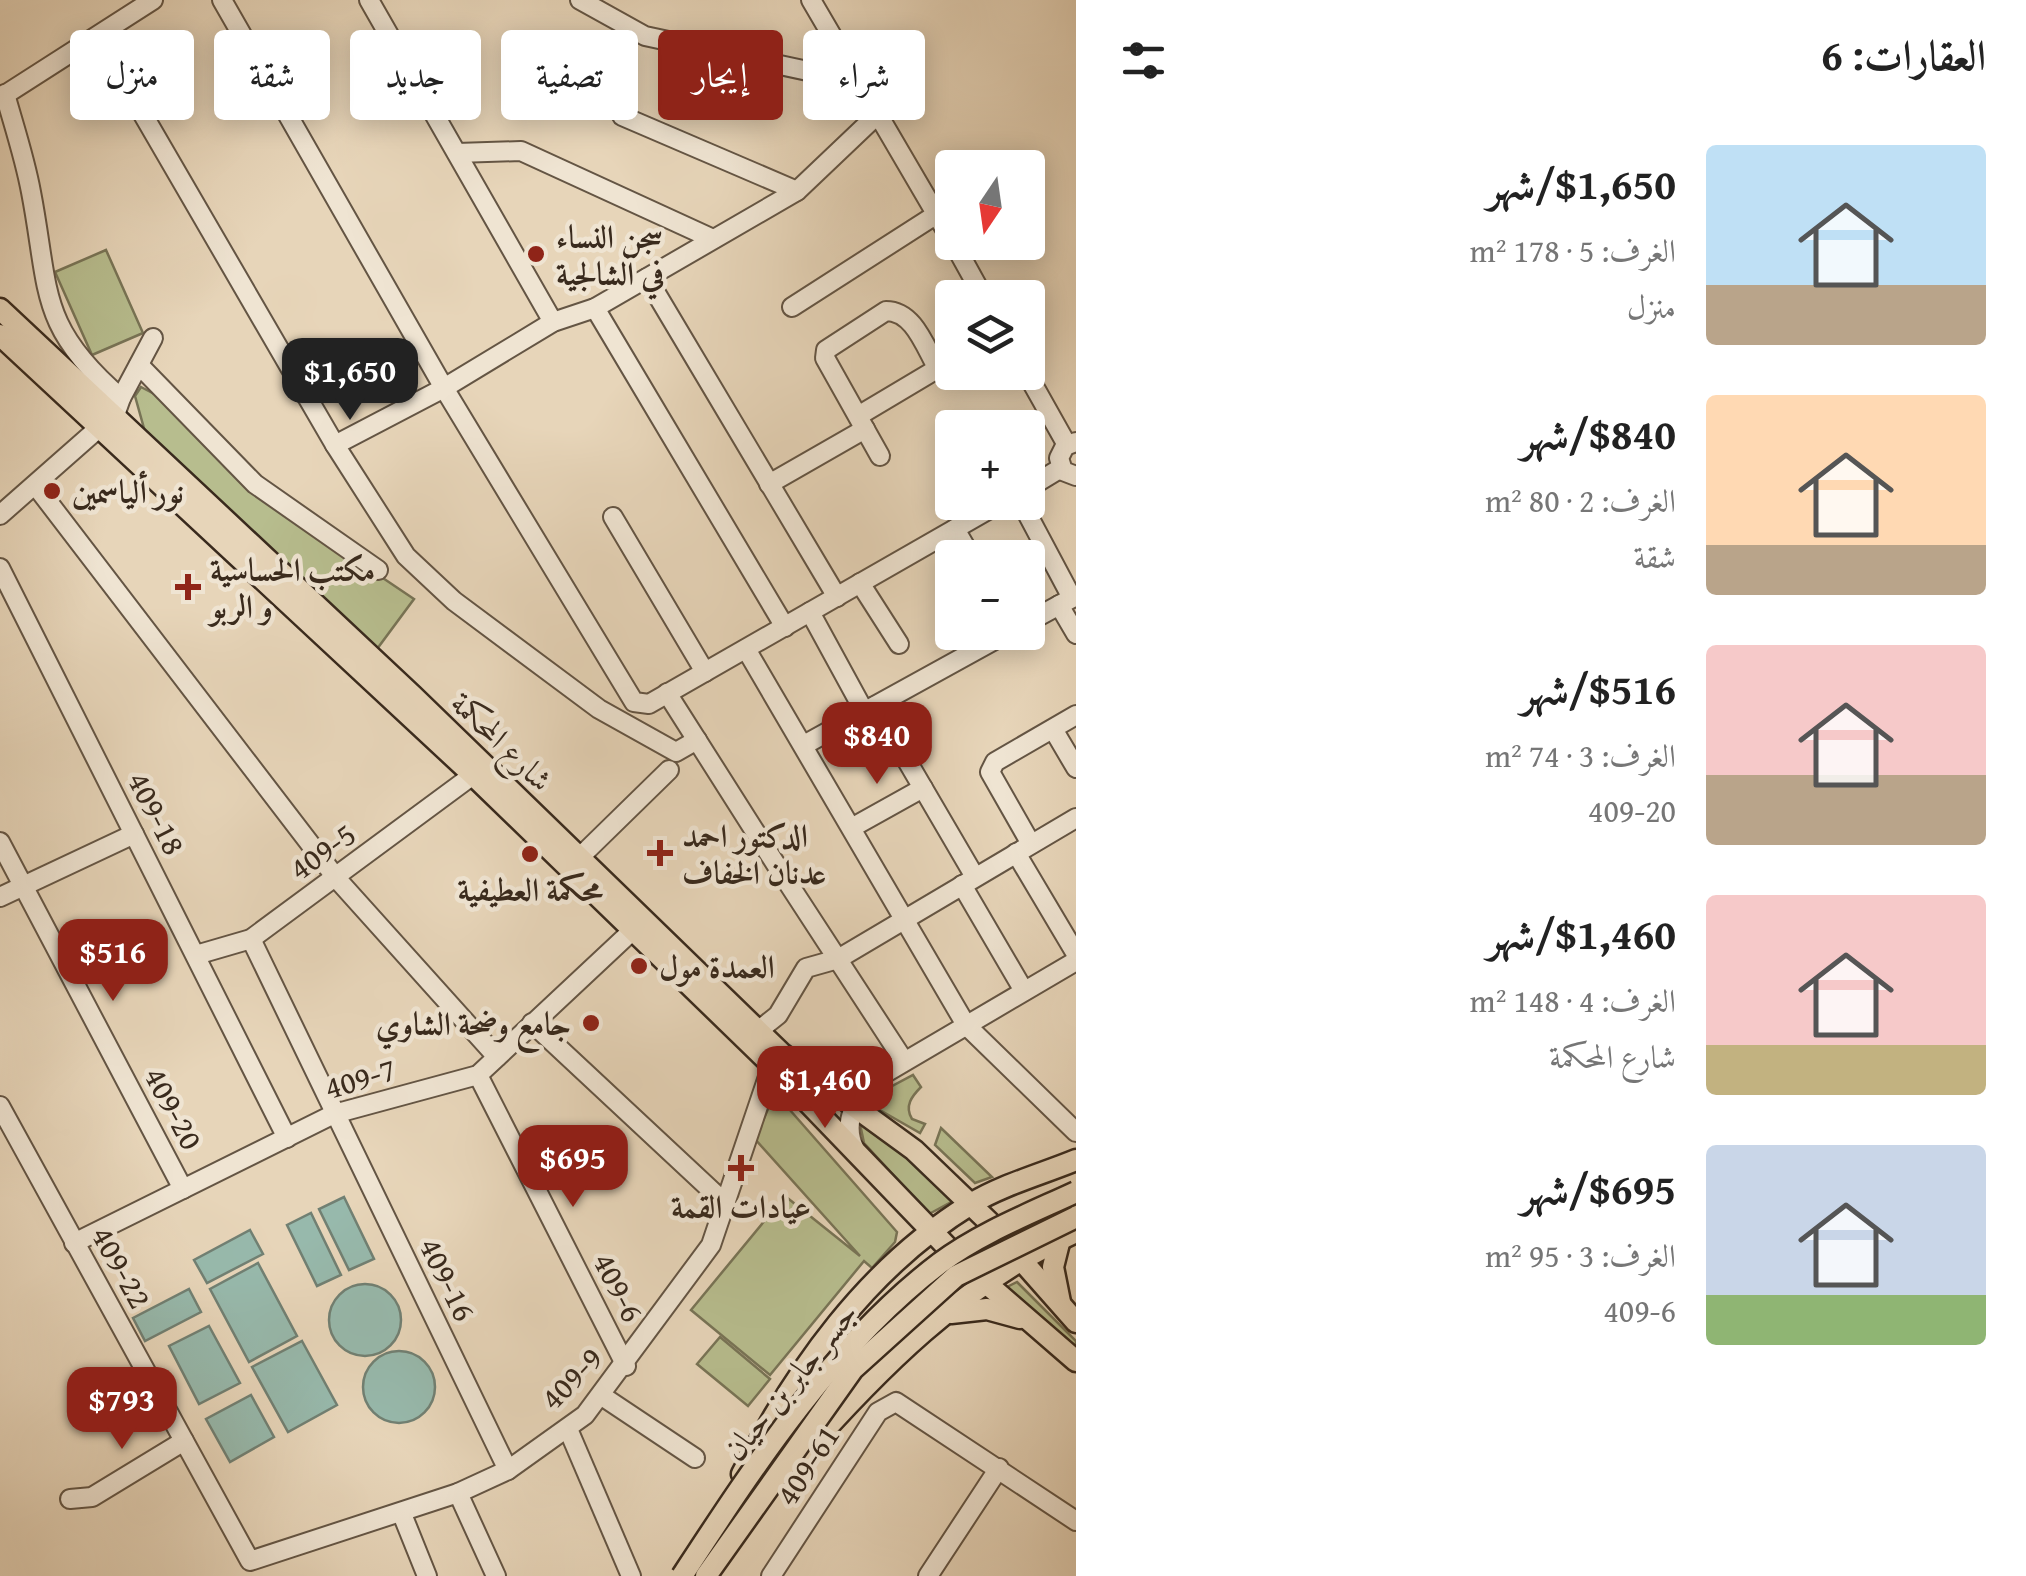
<!DOCTYPE html>
<html lang="ar">
<head>
<meta charset="utf-8">
<style>
	:root { --surface:#fff; --page:#f2f2f2; --text:#222; --muted:#767676; --accent:#8f2418 }
	body { margin:0; font-family:"Gentium Book Plus",Amiri,serif; background:var(--page); color:var(--text); direction:rtl; height:100vh; display:flex; flex-direction:column; font-size:38px; white-space:nowrap }
	* { box-sizing:border-box; margin:0 }
	p { font-size:32px; color:var(--muted) }
	.icon { flex:none; width:55px; height:55px; fill:none; stroke:currentColor; stroke-width:2; stroke-linecap:round; stroke-linejoin:round }
	.map { position:relative; flex:1; overflow:hidden; direction:ltr }
	.panel { display:flex; flex-direction:column; background:var(--surface); width:950px }
	.panel>* { flex:none }
	.guide { position:absolute; left:30px; top:30px; width:895px; height:90px; direction:rtl; display:flex; gap:20px }
	.needle { width:65px; rotate:193deg }
	.fabs { position:absolute; left:935px; top:150px; display:grid; gap:20px }
	.fabs a { display:grid; place-items:center; width:110px; height:110px; border-radius:10px; background:var(--surface); box-shadow:0 5px 25px #0003; font-size:50px }
	.price { position:absolute; translate:-50% -85px; padding:0 22px; border-radius:20px; background:var(--accent); color:#fff; font-size:32px; line-height:65px; filter:drop-shadow(0 2px 5px #0008) }
	.price::after { content:''; position:absolute; left:50%; top:60px; width:30px; height:22px; margin-left:-15px; background:inherit; clip-path:polygon(0 0,100% 0,50% 100%) }
	.price.current { background:#222; color:#fff }
	ul { padding:0; list-style:none }
	li { display:flex; align-items:center; gap:30px; height:250px; padding:0 40px }
	li span { display:grid; place-items:center; flex:none; width:280px; height:200px; border-radius:10px; color:#555 }
	li>.icon { margin-inline-start:auto }
	span .icon { width:120px; height:120px; fill:#fffc; stroke-width:1 }
	li b { font-size:42px }
	h2 { display:flex; justify-content:space-between; align-items:center; height:120px; padding:0 40px; font-size:42px }
	.pill { padding:0 35px; border-radius:10px; background:var(--surface); box-shadow:0 5px 25px #0003; font-size:35px; line-height:90px }
	.pill.current { background:var(--accent); color:#fff }
	main { display:flex; flex:1; min-height:0 }
	.map>svg:first-child { display:block }
</style>
</head>
<body>
<main>
<section class="panel">
<h2>العقارات: 6<svg class="icon" aria-label="filters" viewBox="0 0 24 24"><path d="M4 7h16M4 17h16"/><circle cx="9" cy="7" r="2"/><circle cx="15" cy="17" r="2"/></svg></h2>
<ul>
<li><span style="background:linear-gradient(#bfe0f5 70%,#b9a48a 0)"><svg class="icon" aria-label="home" viewBox="0 0 24 24"><path d="M3 11l9-7 9 7M6 9v11h12V9"/></svg></span><div><b>$1,650/شهر</b><p>الغرف: 5 · 178 m²</p><p>منزل</p></div></li>
<li><span style="background:linear-gradient(#ffd9b3 75%,#b9a48a 0)"><svg class="icon" aria-label="home" viewBox="0 0 24 24"><path d="M3 11l9-7 9 7M6 9v11h12V9"/></svg></span><div><b>$840/شهر</b><p>الغرف: 2 · 80 m²</p><p>شقة</p></div></li>
<li><span style="background:linear-gradient(#f6c9c9 65%,#b9a48a 0)"><svg class="icon" aria-label="home" viewBox="0 0 24 24"><path d="M3 11l9-7 9 7M6 9v11h12V9"/></svg></span><div><b>$516/شهر</b><p>الغرف: 3 · 74 m²</p><p>409-20</p></div></li>
<li><span style="background:linear-gradient(#f6c9c9 75%,#c2b280 0)"><svg class="icon" aria-label="home" viewBox="0 0 24 24"><path d="M3 11l9-7 9 7M6 9v11h12V9"/></svg></span><div><b>$1,460/شهر</b><p>الغرف: 4 · 148 m²</p><p>شارع المحكمة</p></div></li>
<li><span style="background:linear-gradient(#c9d6e8 75%,#8fb573 0)"><svg class="icon" aria-label="home" viewBox="0 0 24 24"><path d="M3 11l9-7 9 7M6 9v11h12V9"/></svg></span><div><b>$695/شهر</b><p>الغرف: 3 · 95 m²</p><p>409-6</p></div></li>
</ul>
</section>
<div class="map">
<svg width="1076" height="1576" viewBox="0 0 1076 1576">
	<rect width="100%" height="100%" fill="#e7d5b9"/>
	<filter id="stains"><feTurbulence type="fractalNoise" baseFrequency=".002" numOctaves="4"/><feColorMatrix values="0 0 0 0 .2 0 0 0 0 .09 0 0 0 0 .02 0 0 0 .5 -.17"/></filter>
	<radialGradient id="worn" r=".72"><stop offset=".6" stop-color="#630" stop-opacity="0"/><stop offset="1" stop-color="#630" stop-opacity=".3"/></radialGradient>
	<g fill="#b7bd8e" stroke="#787456" stroke-width="2.5">
		<path d="M106,250l37,83 -51,22 -37,-83z"/>
		<path d="M141,387l19,10 107,103 147,99 -40,54 -227,-214 -12,-43z"/>
		<path d="M913,1075l8,12c-9,9 -17,19 -9,32l13,5 -5,9 -49,-28 10,-13z"/>
		<path d="M775,1093l122,139 -2,10 -23,26 -8,-7 -94,114 -79,-65 94,-114 75,60 -105,-117z"/>
		<path d="M860,1124l49,35 44,42 -24,13 -65,-71z"/>
		<path d="M941,1128l51,49 -17,6 -40,-38z"/>
		<path d="M1017,1282l59,59v11l-71,-64z"/>
		<path d="M720,1337l50,42 -22,27 -51,-42z"/>
	</g>
	<g fill="#97b9ac" stroke="#718073" stroke-width="2.5">
		<path d="M344,1197l30,62 -25,11 -30,-61z"/>
		<path d="M311,1213l30,62 -24,11 -30,-61z"/>
		<path d="M250,1230l13,24 -56,29 -13,-23z"/>
		<path d="M258,1263l39,73 -48,26 -39,-73z"/>
		<circle cx="365" cy="1320" r="36"/>
		<path d="M189,1289l12,23 -56,29 -12,-23z"/>
		<path d="M209,1326l31,57 -41,21 -30,-58z"/>
		<path d="M302,1341l35,64 -49,27 -36,-65z"/>
		<circle cx="399" cy="1387" r="36"/>
		<path d="M251,1395l23,42 -44,25 -24,-43z"/>
	</g>
	<g fill="none" stroke-linecap="round" stroke-linejoin="round">
		<g stroke="#645544" stroke-width="22">
			<g id="minor">
				<path d="M222,0l222,388 190,314 15,2 353,-202"/>
				<path d="M369,0l184,322"/>
				<path d="M580,0l65,36 214,46"/>
				<path d="M811,0l141,241"/>
				<path d="M98,37l237,408 71,111 48,45 145,108 77,43 21,-12"/>
				<path d="M5,94c9,32 20,65 26,98 19,98 6,134 90,206l-6,17"/>
				<path d="M0,98l153,-98"/>
				<path d="M622,116l175,75"/>
				<path d="M457,153l64,-2 192,88"/>
				<path d="M953,242l31,56"/>
				<path d="M647,278l190,319"/>
				<path d="M792,307l145,-93"/>
				<path d="M595,308l190,319"/>
				<path d="M139,365l116,119 123,86"/>
				<path d="M1026,372l41,73"/>
				<path d="M121,398l32,-60"/>
				<path d="M858,416l94,-56"/>
				<path d="M1076,442l-11,4 -6,12 4,13 13,5"/>
				<path d="M335,445l109,-57 109,-66 42,-14 202,-117 81,-77"/>
				<path d="M880,456l-55,-98 1,-8 60,-39c28,0 39,36 52,58"/>
				<path d="M769,484l96,-55"/>
				<path d="M36,486l301,393 160,178"/>
				<path d="M1028,488l33,-20"/>
				<path d="M1021,502l51,96"/>
				<path d="M0,515l101,-89"/>
				<path d="M613,517l92,155"/>
				<path d="M955,529l17,29"/>
				<path d="M0,568l287,570"/>
				<path d="M860,583l39,61"/>
				<path d="M1059,605l17,29"/>
				<path d="M810,612l54,99"/>
				<path d="M1028,622l48,-26"/>
				<path d="M746,649l220,376 110,107"/>
				<path d="M667,693l115,181"/>
				<path d="M875,706l100,171"/>
				<path d="M1053,729l23,39"/>
				<path d="M804,745l205,-113"/>
				<path d="M853,827l70,-39"/>
				<path d="M0,842l183,347"/>
				<path d="M1031,844l-41,-72 5,-10 81,-47"/>
				<path d="M1016,853l60,101"/>
				<path d="M580,857l89,-87"/>
				<path d="M788,883l116,178"/>
				<path d="M962,885l62,106"/>
				<path d="M0,897l134,-63"/>
				<path d="M251,939l257,531"/>
				<path d="M196,955l55,-16 222,-164"/>
				<path d="M532,1023l193,180"/>
				<path d="M758,1031l20,-16 28,-47 32,-9 238,-141"/>
				<path d="M478,1075l148,291"/>
				<path d="M823,1085l53,-7"/>
				<path d="M0,1106l250,455 208,-68 50,-23 77,-55 126,-170 61,-180"/>
				<path d="M855,1150c-14,-28 1,-53 22,-72l199,-117"/>
				<path d="M74,1243l260,-129 144,-39 155,-145"/>
				<path d="M602,1396l93,62"/>
				<path d="M568,1429l63,147"/>
				<path d="M458,1493l38,83"/>
				<path d="M70,1499l22,-2 92,-56"/>
				<path d="M402,1514l25,62"/>
				<path d="M771,1576l107,-164 18,-10 180,119"/>
				<path d="M928,1576l71,-108"/>
			</g>
		</g>
		<g stroke="#392a1d" stroke-width="25">
			<g id="major">
				<path d="M0,309l412,386 369,358 133,97 77,74"/>
				<path d="M0,335l473,440 299,290 176,183"/>
				<path d="M1060,1239l-7,28 7,35"/>
				<path d="M1016,1254l60,68"/>
				<path d="M978,1276l98,85"/>
				<path d="M951,1313l36,-4 33,9"/>
				<path d="M796,1462c80,-91 167,-180 280,-230"/>
				<path d="M742,1474c54,-105 125,-206 229,-270 31,-19 71,-30 105,-44"/>
			</g>
		</g>
		<use href="#minor" stroke="#efe4d2" stroke-width="18"/>
		<use href="#major" stroke="#e7d5b9" stroke-width="20"/>
		<g stroke="#392a1d" stroke-width="25" stroke-linecap="butt">
			<g id="major-bridge">
				<path d="M682,1576c72,-110 151,-232 258,-313 40,-30 91,-50 136,-71"/>
				<path d="M706,1576l147,-207 103,-93 120,-59"/>
			</g>
		</g>
		<use href="#major-bridge" stroke="#e7d5b9" stroke-width="20"/>
	</g>
	<g fill="#8f2418" stroke="#efe4d2" stroke-width="4">
		<circle cx="536" cy="254" r="10"/>
		<circle cx="52" cy="491" r="10"/>
		<path d="M183 572h10v10h10v10h-10v10h-10v-10h-10v-10h10z"/>
		<path d="M655 838h10v10h10v10h-10v10h-10v-10h-10v-10h10z"/>
		<circle cx="530" cy="854" r="10"/>
		<circle cx="639" cy="966" r="10"/>
		<circle cx="591" cy="1023" r="10"/>
		<path d="M736 1153h10v10h10v10h-10v10h-10v-10h-10v-10h10z"/>
	</g>
	<g text-anchor="middle" dominant-baseline="central" stroke-width="9" stroke-linejoin="round" paint-order="stroke">
		<g font-size="32" font-weight="bold" fill="#392a1d" stroke="#efe4d2" text-anchor="start">
			<text x="556" y="236">سجن النساء<tspan x="556" dy="37">في الشالجية</tspan></text>
			<text x="72" y="491">نور ألياسمين</text>
			<text x="210" y="569">مكتب الحساسية<tspan x="210" dy="37">و الربو</tspan></text>
			<text x="682" y="835">الدكتور احمد<tspan x="682" dy="37">عدنان الخفاف</tspan></text>
			<text x="530" y="889" text-anchor="middle">محكمة العطيفية</text>
			<text x="659" y="966">العمدة مول</text>
			<text x="571" y="1023" text-anchor="end">جامع وضحة الشاوي</text>
			<text x="741" y="1206" text-anchor="middle">عيادات القمة</text>
		</g>
		<g font-size="32" fill="#392a1d" stroke="#efe4d2">
			<text transform="translate(502 741) rotate(44)">شارع المحكمة</text>
			<text transform="translate(157 813) rotate(63)">409-18</text>
			<text transform="translate(322 851) rotate(-36)">409-5</text>
			<text transform="translate(360 1078) rotate(-17)">409-7</text>
			<text transform="translate(174 1108) rotate(62)">409-20</text>
			<text transform="translate(122 1267) rotate(61)">409-22</text>
			<text transform="translate(448 1279) rotate(64)">409-16</text>
			<text transform="translate(619 1287) rotate(63)">409-6</text>
			<text transform="translate(571 1378) rotate(-46)">409-9</text>
			<text transform="translate(790 1381) rotate(-51)">جسر جابر بن حيان</text>
			<text transform="translate(807 1465) rotate(-57)">409-61</text>
		</g>
	</g>
	<rect width="100%" height="100%" filter="url(#stains)"/>
	<rect width="100%" height="100%" fill="url(#worn)"/>
</svg>
<div class="fabs">
<a><svg class="needle" viewBox="-14 -14 28 28"><path d="M0-13l5 13h-10z" fill="#e53935"/><path d="M0 13l5-13h-10z" fill="#767676"/></svg></a>
<a><svg class="icon" aria-label="layers" viewBox="0 0 24 24"><path d="M12 4l9 5-9 5-9-5zM3 14l9 5 9-5"/></svg></a>
<a>+</a>
<a>−</a>
</div>
<b class="price current" style="left:350px;top:423px">$1,650</b>
<b class="price" style="left:877px;top:787px">$840</b>
<b class="price" style="left:113px;top:1004px">$516</b>
<b class="price" style="left:825px;top:1131px">$1,460</b>
<b class="price" style="left:573px;top:1210px">$695</b>
<b class="price" style="left:122px;top:1452px">$793</b>
<div class="guide">
<a class="pill">شراء</a>
<a class="pill current">إيجار</a>
<a class="pill">تصفية</a>
<a class="pill">جديد</a>
<a class="pill">شقة</a>
<a class="pill">منزل</a>
</div>
</div>
</main>
</body>
</html>
